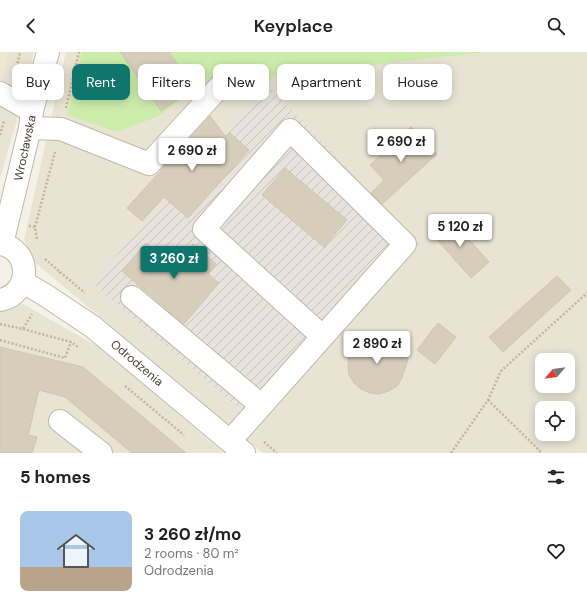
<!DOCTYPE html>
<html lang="en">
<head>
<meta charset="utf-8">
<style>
	:root { --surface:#fff; --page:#f2f2f2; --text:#222; --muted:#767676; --accent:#0f766e }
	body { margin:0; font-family:"DM Sans",sans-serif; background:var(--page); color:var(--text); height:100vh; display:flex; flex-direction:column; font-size:15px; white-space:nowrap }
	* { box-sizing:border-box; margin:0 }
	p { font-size:13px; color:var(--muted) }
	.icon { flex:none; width:22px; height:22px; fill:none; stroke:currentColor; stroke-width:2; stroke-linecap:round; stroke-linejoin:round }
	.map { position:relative; height:401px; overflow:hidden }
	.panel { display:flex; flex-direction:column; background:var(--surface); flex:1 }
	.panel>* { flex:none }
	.banner { position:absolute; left:12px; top:12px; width:563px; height:36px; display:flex; gap:8px }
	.needle { width:26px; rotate:241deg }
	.buttons { position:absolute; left:535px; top:301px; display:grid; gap:8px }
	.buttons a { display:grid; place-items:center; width:40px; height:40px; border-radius:8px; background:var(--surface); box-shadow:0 2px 10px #0003; font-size:20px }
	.price { position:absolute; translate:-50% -34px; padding:0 9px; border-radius:4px; background:#fff; color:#222; font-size:13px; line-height:26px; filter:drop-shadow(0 1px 2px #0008) }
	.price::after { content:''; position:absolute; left:50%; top:24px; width:12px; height:9px; margin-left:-6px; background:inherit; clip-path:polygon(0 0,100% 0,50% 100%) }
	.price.current { background:var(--accent); color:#fff }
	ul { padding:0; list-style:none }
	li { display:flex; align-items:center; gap:12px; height:100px; padding:0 20px }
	li span { display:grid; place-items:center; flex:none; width:112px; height:80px; border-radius:8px; color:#555 }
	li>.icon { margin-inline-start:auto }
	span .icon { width:48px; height:48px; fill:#fffc; stroke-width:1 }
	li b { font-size:17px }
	h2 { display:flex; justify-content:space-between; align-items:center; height:48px; padding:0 20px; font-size:17px }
	.pill { padding:0 14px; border-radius:8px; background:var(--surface); box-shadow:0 2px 10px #0003; font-size:14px; line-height:36px }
	.pill.current { background:var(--accent); color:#fff }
	header { display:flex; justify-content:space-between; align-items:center; height:52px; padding:0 20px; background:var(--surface); font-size:18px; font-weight:600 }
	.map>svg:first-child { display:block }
</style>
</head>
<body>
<header><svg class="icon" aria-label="back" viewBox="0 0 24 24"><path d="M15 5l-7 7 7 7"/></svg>Keyplace<svg class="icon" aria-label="search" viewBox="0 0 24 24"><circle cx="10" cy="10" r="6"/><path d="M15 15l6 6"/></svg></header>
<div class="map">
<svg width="587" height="401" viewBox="0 0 587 401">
	<defs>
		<pattern id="industrial-furrows" width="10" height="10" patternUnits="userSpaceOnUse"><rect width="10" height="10" fill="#e7e2db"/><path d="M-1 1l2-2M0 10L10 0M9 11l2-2" fill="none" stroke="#c8c3bd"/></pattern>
	</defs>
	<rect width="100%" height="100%" fill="#f4f1e6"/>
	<g fill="#e9e3d4" fill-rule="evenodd">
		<path d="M0,0h34l-9,41 -25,85z"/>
		<path d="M66,0h521v401h-324l-231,-193 -8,-20zM542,308h26v26h-26zM542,356h26v26h-26z"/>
		<path d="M21,251l76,43 127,107h-224v-142z"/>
	</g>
	<path fill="url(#industrial-furrows)" d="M268,33l153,160 -162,180 -167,-142z"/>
	<path fill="#efe7cf" d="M0,0h8l-6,27 -2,-2z"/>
	<path fill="#ccecac" d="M82,0h403l-211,24 -21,24 -24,-34 -70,50 -42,16 -50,-17z"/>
	<g fill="#d7cdbb" stroke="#d2c6ad">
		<path d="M120,0h49l25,36 -33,23z"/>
		<path d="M210,64l16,21 4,-4 19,17 -61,68 -24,-21 -22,24 -15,-13z"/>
		<path d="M411,75l26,27 -55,50 -11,-11 13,-13 -14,-15z"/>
		<path d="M285,116l62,52 -23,27 -62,-52z"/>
		<path d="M449,165l40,45 -18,16 -40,-45z"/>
		<path d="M146,191l28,24 19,-23 23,20 -8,10 11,9 -35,41 -62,-53z"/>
		<path d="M557,224l14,14 -68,62 -14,-15z"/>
		<path d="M438,271l18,14 -21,27 -18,-14z"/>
		<path d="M378,284l9,2 8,5 13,16 -6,19 -5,8 -8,5 -10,3 -9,-1 -9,-4 -7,-6 -5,-8 -1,-9 1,-10 4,-8 7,-7 9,-4z"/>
		<path d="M0,295l83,20 103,86h-54l-67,-56 -26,-7 -11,45 9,2 -5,16h-32z"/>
	</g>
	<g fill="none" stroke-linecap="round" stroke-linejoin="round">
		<g stroke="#c1b9a8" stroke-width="24">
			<g id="minor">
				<path d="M0,41l32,18"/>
				<path d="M30,76l31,1 88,35 74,-81"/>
				<path d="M0,192c32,5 32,50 0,56"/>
				<path d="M2,192l28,-116 2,-17 16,-59"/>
				<path d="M23,230l22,13 48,32 151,126"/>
				<path d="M132,245l129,108"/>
				<path d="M60,369l41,32"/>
				<path d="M230,389l175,-197 -115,-114 -86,99 118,107"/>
			</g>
		</g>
		<g stroke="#c4b698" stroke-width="2.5" stroke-dasharray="2 2" stroke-linecap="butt">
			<path d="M15,23l5,-23"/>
			<path d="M66,56l13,-56"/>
			<path d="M0,83l4,-14"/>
			<path d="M29,174l6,1 2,13"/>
			<path d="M35,175l20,-75"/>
			<path d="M45,207l15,13 -1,1"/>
			<path d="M60,220l25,21"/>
			<path d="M0,272l23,5 9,-15"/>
			<path d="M23,277l48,13 7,5"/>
			<path d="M0,288l65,18 6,-16"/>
			<path d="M125,334l59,49"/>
			<path d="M488,348l54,53"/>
			<path d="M264,390l13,11"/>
			<path d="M451,401l37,-53 13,-29 86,-78"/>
		</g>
		<use href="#minor" stroke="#fff" stroke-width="22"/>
	</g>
	<g text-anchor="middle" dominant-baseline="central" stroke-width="3" stroke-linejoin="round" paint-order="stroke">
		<g font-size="12" fill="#484135" stroke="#fff">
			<text transform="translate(25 96) rotate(-78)">Wrocławska</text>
			<text transform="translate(137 311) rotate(40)">Odrodzenia</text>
		</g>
	</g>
</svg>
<div class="buttons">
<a><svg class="needle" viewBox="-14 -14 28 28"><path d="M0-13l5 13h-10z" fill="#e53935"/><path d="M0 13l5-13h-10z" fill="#767676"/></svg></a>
<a><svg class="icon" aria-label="locate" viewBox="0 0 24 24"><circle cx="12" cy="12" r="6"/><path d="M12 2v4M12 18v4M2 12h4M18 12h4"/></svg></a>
</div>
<b class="price" style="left:401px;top:111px">2 690 zł</b>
<b class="price" style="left:192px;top:120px">2 690 zł</b>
<b class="price" style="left:460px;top:196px">5 120 zł</b>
<b class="price current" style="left:174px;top:228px">3 260 zł</b>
<b class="price" style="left:377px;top:313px">2 890 zł</b>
<div class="banner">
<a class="pill">Buy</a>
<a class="pill current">Rent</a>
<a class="pill">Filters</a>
<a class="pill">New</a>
<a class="pill">Apartment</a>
<a class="pill">House</a>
</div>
</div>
<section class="panel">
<h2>5 homes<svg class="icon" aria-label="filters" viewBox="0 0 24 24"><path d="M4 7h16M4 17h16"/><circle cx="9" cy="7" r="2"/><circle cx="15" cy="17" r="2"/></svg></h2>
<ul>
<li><span style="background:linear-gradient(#a9c7e8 70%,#b9a48a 0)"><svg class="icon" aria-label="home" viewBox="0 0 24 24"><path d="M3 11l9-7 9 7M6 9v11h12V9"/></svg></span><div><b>3 260 zł/mo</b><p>2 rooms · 80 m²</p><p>Odrodzenia</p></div><svg class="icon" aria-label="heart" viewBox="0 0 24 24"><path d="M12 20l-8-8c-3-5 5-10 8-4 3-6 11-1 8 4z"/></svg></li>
</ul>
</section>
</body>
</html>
